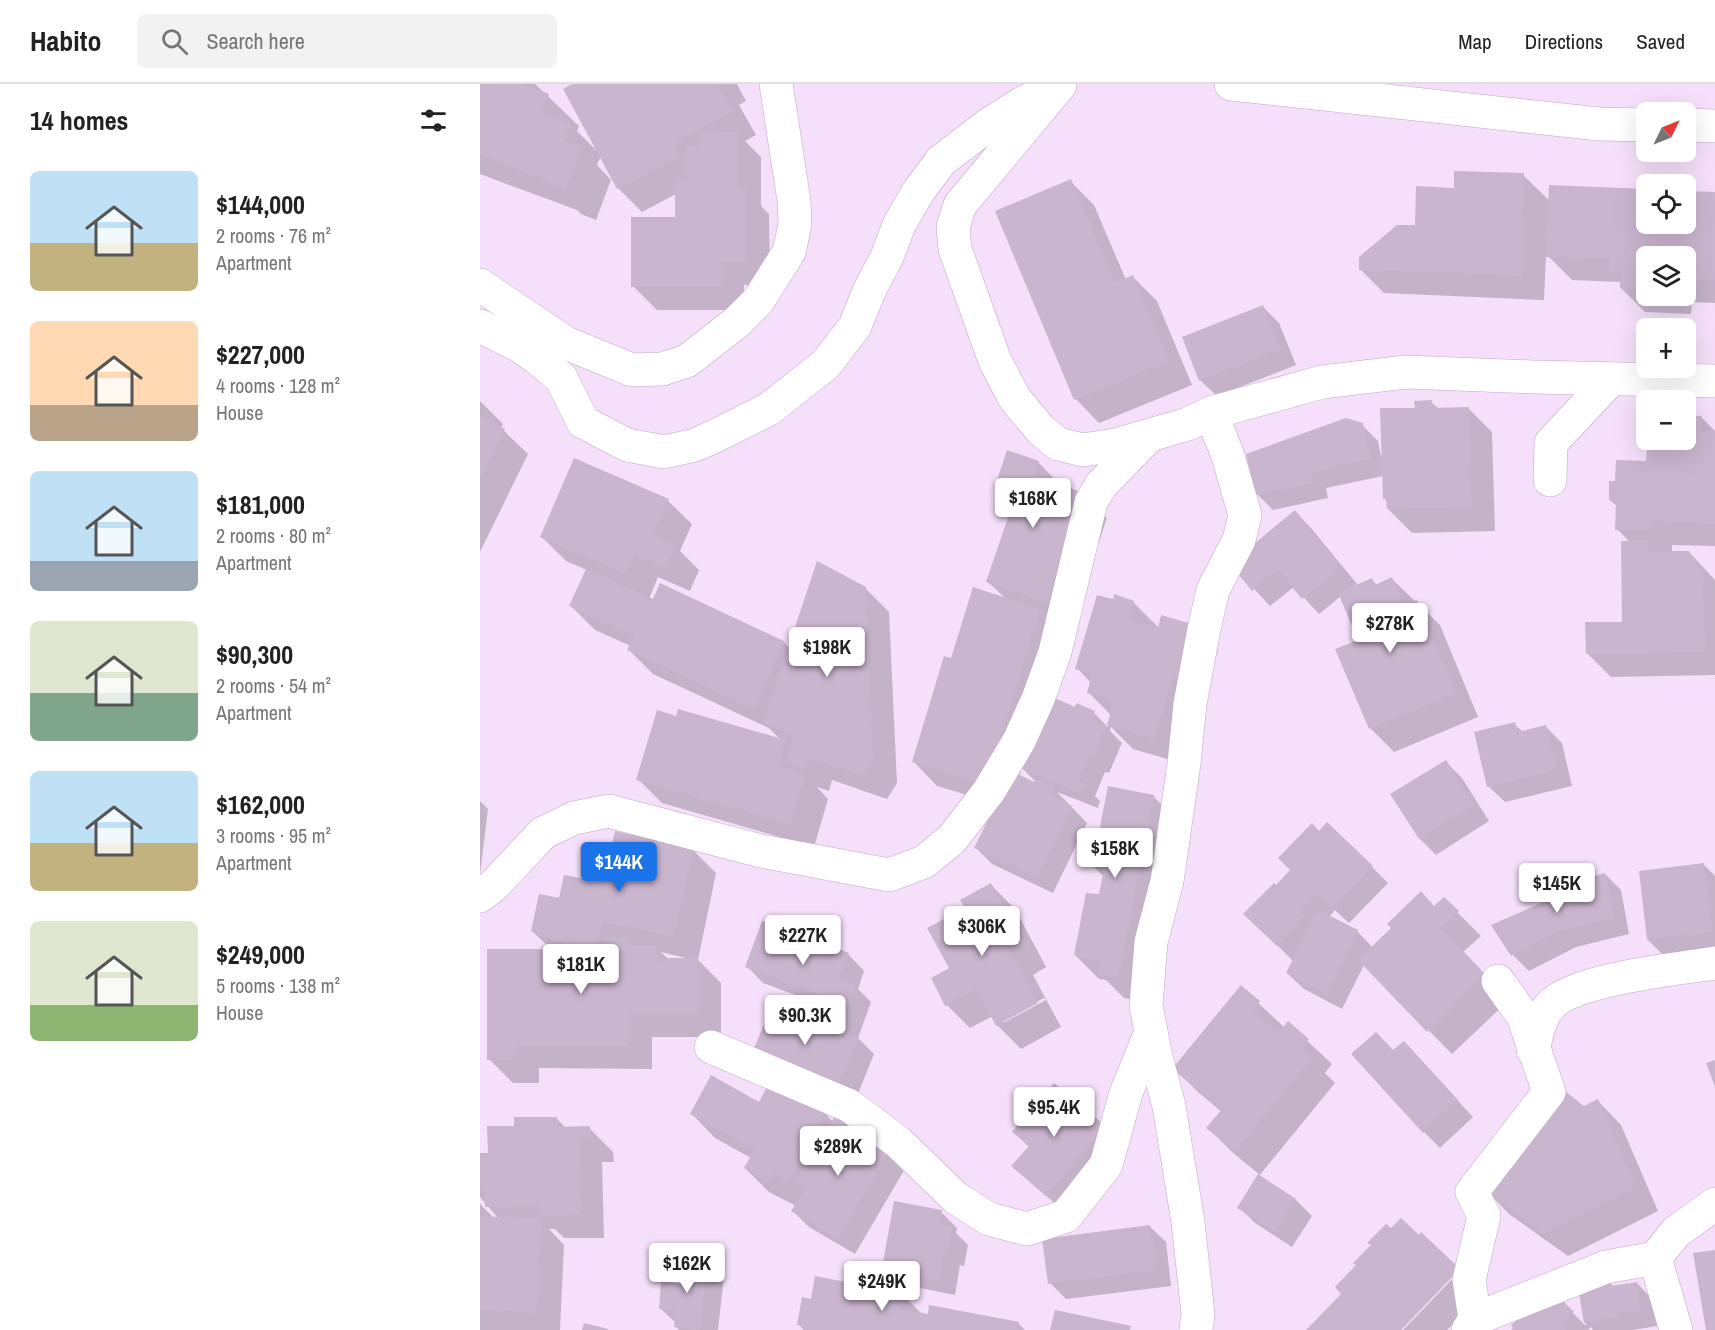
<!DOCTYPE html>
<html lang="en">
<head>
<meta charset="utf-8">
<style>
	:root { --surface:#fff; --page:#f2f2f2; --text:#222; --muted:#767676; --line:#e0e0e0; --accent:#1a73e8 }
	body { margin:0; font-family:"Archivo Narrow",sans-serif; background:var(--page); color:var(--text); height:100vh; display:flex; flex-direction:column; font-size:22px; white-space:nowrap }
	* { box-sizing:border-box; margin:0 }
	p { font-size:20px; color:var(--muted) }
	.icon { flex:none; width:33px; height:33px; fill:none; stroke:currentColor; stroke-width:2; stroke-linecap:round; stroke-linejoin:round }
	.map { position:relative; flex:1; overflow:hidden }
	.sheet { display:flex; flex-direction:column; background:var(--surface); width:480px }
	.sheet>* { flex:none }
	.needle { width:39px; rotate:47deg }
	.fabs { position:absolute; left:1156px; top:18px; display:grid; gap:12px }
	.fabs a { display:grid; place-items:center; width:60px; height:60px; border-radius:9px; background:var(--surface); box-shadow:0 6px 24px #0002; font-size:30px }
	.price { position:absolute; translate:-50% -51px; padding:0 14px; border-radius:6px; background:#fff; color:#222; font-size:20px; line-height:39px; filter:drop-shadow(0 2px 3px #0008) }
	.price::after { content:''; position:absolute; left:50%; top:36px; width:18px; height:14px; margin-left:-9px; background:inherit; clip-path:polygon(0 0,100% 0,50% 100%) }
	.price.active { background:var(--accent); color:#fff }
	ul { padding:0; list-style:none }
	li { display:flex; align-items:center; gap:18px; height:150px; padding:0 30px }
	li span { display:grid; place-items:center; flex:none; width:168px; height:120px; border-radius:9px; color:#555 }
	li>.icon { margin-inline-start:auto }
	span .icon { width:72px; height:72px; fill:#fffc; stroke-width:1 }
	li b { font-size:26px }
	h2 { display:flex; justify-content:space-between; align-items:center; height:72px; padding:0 30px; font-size:26px }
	header { display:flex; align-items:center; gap:36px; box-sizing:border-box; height:84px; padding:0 30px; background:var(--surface); border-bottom:2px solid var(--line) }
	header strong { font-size:28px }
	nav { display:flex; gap:33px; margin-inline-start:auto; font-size:21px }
	.search { width:420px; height:54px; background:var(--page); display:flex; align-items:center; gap:15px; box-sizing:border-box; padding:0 21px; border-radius:9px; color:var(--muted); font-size:22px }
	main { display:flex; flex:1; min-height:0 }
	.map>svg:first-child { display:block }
</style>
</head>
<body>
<header>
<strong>Habito</strong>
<div class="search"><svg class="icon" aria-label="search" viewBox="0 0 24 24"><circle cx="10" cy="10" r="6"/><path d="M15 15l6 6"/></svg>Search here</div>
<nav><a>Map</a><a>Directions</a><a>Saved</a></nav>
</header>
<main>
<section class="sheet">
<h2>14 homes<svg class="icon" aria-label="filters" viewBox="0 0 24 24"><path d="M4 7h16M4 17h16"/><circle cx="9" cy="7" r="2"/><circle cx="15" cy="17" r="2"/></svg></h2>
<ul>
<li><span style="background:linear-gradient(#bfe0f5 60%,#c2b280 0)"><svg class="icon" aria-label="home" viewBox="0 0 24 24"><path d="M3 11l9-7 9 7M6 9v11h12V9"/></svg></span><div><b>$144,000</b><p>2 rooms · 76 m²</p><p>Apartment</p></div></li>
<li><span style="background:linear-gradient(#ffd9b3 70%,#b9a48a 0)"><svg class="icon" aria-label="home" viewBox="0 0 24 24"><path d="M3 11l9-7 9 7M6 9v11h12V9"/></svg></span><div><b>$227,000</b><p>4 rooms · 128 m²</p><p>House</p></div></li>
<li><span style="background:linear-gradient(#bfe0f5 75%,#9aa5b1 0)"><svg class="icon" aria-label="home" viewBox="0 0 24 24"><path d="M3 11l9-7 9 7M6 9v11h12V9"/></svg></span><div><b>$181,000</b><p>2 rooms · 80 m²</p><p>Apartment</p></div></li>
<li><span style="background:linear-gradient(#dfe7d0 60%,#7fa58c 0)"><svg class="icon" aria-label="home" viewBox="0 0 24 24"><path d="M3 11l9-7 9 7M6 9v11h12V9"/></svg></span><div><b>$90,300</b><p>2 rooms · 54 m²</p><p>Apartment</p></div></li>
<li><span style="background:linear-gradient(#bfe0f5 60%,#c2b280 0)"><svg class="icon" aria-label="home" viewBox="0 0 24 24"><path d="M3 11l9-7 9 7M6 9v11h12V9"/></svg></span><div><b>$162,000</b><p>3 rooms · 95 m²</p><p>Apartment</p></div></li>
<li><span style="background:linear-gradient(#dfe7d0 70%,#8fb573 0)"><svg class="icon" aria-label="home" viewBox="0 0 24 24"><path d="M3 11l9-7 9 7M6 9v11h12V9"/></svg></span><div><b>$249,000</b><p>5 rooms · 138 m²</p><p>House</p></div></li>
</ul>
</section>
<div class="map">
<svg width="1235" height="1246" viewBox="0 0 1235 1246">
	<rect width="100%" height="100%" fill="#f5dffa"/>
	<g fill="#0003" fill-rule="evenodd">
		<path d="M0,0h55l44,42 -2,5 21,21 -23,-68h162l9,17 -7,4 17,30 -11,6 16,16v49l8,8 1,71h-26v25h-87l-24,-24 43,-67v-25l-34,18 -23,-23 -18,-34 -4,10 14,15 -15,40 -15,-6 -4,-4 -97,-36z"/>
		<path d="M1043,91l27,26 97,-10v33h39v-32l29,1v110l-23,-1 -1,12 -46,-2 -24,-24 -1,-6 -48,-2 -26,-26 -2,46 -160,-7 -24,-24 56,-42 39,-38zM1167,172h39v40h-39z"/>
		<path d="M590,97l24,24 32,75 7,-3 24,24 35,84 -93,38 -23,-24z"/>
		<path d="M783,223l16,16 17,42 -79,31 -17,-16z"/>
		<path d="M0,317l23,23 -2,4 27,26 -48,98z"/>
		<path d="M951,318l8,7 29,-1 24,24 3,99 -83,2 -24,-24v-7l-4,-4 -1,-22 -57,12 2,10 -55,12 -17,-17 106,-68 16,16 3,15 2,-1 33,-46z"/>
		<path d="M1206,333h15l14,14v115l-43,-1v8l17,-1 26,28v95l-104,2 -24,-24 37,-30 6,-81 -13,-13 1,-22 -8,-7 7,-17 31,-20 6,-15v-8h32z"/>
		<path d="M558,378l24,25 22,7 23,24 -36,107 -25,-8 17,17 -32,106 45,-31 18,4 14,14 3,-12 -23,-23 3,-9 -14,-15 56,-66 26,26 35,-1 24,23 -15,52 -25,60 -45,-13 -22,-22 -1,4 12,12 -13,30 -4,-1 -10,24 5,5 -2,7 -41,-16 30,31 -34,70 -61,-29 -16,-16 21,-44 -60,-18 -23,-24 38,-102 54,-61 -18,-17 27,-81 -18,-18zM542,684l17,17 -20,-9z"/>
		<path d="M188,417l24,23 -12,27 19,19 -9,21 -32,-14 -9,22 4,2 8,-16 123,57 5,6 76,-60 24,24 8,171 -10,16 -55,-19 -3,11 -12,-4 11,12 -14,48 -152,-44 -24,-24 39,-61 105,23 -13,-13 -116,-54 -24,-24 2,-4 -36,-16 -24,-24 16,-36 -21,-9 -24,-24z"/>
		<path d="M815,428l16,16 46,56 -5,3 20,-7 5,5 15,-6 48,46 38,92 -84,35 -24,-24 -10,-87 -19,-45 -22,18 -25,-27 -24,19 -38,-41z"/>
		<path d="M1034,640l9,8 23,-5 16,16 10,43 -67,16 -17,-16z"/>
		<path d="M966,678l16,16 27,43 -53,34 -16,-16 -28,-44z"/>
		<path d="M630,703l44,10 24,24 -36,180 -18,-3 -18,-18 -7,-1 -24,-24 25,-59 4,-19 -11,-11z"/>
		<path d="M0,717l8,8 -8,66z"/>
		<path d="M839,749l53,34 16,16 -39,40 -14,-13 -6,7 28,14 16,17 62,-41 9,-8 37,37 -18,16 46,48 -57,54 -88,-89 -22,44 -38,-20 -17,-16 6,-12 -31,-31 14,-43 16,-17z"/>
		<path d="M212,765l24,24 -18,87 23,23v54h-69v32l-113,-1v15h-26l-24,-24 63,-109 -20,-19 28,-31 32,-18 19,-26zM181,868l25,6 -1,1h-17z"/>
		<path d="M1223,780l12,12v74l-51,6 -16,-16z"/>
		<path d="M1125,790l16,16 8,44 -53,13 -47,24 -16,-16 44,-57z"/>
		<path d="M511,801l24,24 31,58 -13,8 28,52 -40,22 -24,-24 -4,-9 -23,12 -23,-23 20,-97zM564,914l2,2 -43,23v-3z"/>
		<path d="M368,870l16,17 -6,18 13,13 -13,36 16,16 -21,52 -84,-35 66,-42 -17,-18 2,-7 -57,-21 -16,-17z"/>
		<path d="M761,903l44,41 4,-4 43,40 -7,9 10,10 -76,93 37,24 16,16 -20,31 -37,-24 -16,-16 21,-32 -28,-23 -24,-24 14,-16 -24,-20 -24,-24z"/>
		<path d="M914,968l26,8 53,57 -33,31 -16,-16z"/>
		<path d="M575,1001l66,58 -58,68 -49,-45 16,-18 -16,-16z"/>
		<path d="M1118,1017l23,24 37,86 -90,45 -59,-42 -23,-24 98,-82z"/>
		<path d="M279,1020l66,9 8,9 3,-4 70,49 -51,87 -46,-27 -16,-16 3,-5 -27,-14 -24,-24 6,-10 -36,-20 -23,-24z"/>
		<path d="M76,1034l10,10h23l24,24 1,10h-12l2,76h-40l-9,-9h-6l15,16 -4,85h-80v-126l14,14 5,1 -19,-22v-42h9l27,-28z"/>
		<path d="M461,1128l16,16 -1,5 12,12 -4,21 -4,-1 -5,30 -55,-11 -17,-17z"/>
		<path d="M669,1142l17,16 5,44 -105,13 -16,-16z"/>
		<path d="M227,1175l17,17 -6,54h-39l-4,-4 1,-3 -16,-15z"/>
		<path d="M980,1187l22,23 -35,36h-44z"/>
		<path d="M1130,1199l4,4 23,-4 16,17 4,26 -24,4h-40l-2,-3 -3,3h-75l42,-35 31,31 -6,-38z"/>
		<path d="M422,1210l21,21 95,8 7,7h-221l-6,-6 15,-23z"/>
	</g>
	<g fill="#cab5cf">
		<path d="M0,0h42l27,10 -7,19 29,10 -7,19 18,6 -16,42 -17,-6v-3l-69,-26z"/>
		<path d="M92,0h146l15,27 -59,32 6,13 -63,33 -54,-100z"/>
		<path d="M220,47l38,1v57h8v73l-25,-1v26h-90v-70h44v-38l12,1v-33h13z"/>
		<path d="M974,87l70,2 -3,103 -162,-6v-13l38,-32h18l1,-39 38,2z"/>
		<path d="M591,95l44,104 18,-8 36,86 -95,39 -79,-189z"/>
		<path d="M1069,101l98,4v35h39v-33l29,1v88l-29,-1v-23h-39v33l-27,-1 1,-15 -13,-1 1,-13 -63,-2z"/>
		<path d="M783,221l17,44 -81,32 -17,-44z"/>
		<path d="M952,316v8l37,-1 3,100 -85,2 -1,-10h-3l-3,-91h35l-1,-7z"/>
		<path d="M1206,331l16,1 -1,15h14v93l-66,-3v10l-34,-1 1,-29 -7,-1v-19h6l1,-21 30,1 1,-15h5v-6h34z"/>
		<path d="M0,332l25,13 -25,51z"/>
		<path d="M866,334l17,5 7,36 -59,13 2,11 -58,11 -9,-40z"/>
		<path d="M527,366l32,11 -5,14 50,18 -37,109 -61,-20 31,-91 -21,-8z"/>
		<path d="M94,374l95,41 -16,36 23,10 -10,23 -32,-14 -9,20 -85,-37z"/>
		<path d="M815,426l47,57 -40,32 -24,-29 -26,21 -22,-27z"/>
		<path d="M1168,456v11h41l14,23 2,78 -119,2 -1,-32h37l-1,-81z"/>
		<path d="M337,477l49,26 7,172 -10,17 -55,-18 -3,10 -19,-6 8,-26 -31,-13z"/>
		<path d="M106,485l67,30 7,-16 124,58 -30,68 -127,-59 7,-14 -65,-30z"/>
		<path d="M912,493l12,28 13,-5 39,93 -87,36 -34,-80 23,-9 -20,-47 34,-15 3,7z"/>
		<path d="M493,503l67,22 -54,176 -74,-23 32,-106 7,2z"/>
		<path d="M634,510l20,7 -6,19 30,8 3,-13 34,10 -16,54 -6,-2 -19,62 -47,-14 7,-24 -27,-8 5,-19 -17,-5 22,-74 16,4z"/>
		<path d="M570,612l25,11 1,-4 19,8 -3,9 14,6 -13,32 -5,-1 -9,24 6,3 -4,9 -61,-25z"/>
		<path d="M198,625l108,31 -8,26 27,8 -15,50 -154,-44 21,-70 19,6z"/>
		<path d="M1035,638l3,10 28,-7 11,45 -70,17 -13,-55z"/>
		<path d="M966,676l28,45 -55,34 -29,-45z"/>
		<path d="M532,687l22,11 2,-3 19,9 -4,7 21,11 -35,72 -63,-30z"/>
		<path d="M628,702l46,9 -36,183 -20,-3 3,-14 -27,-6 12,-62 13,1 5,-25 -12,-2z"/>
		<path d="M847,738l46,44 -41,42 -14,-13 -17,17 5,4 -29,30 -34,-32 31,-31 2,2 14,-15 -12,-12 34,-35 7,8z"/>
		<path d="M135,747l78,17 -19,89 -72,-15 -6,28 -30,-7 -16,-4 1,-4 -20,-4 8,-37 20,4 5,-23 27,5 5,-29 14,3z"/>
		<path d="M1224,779l8,69 -65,8 -8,-69z"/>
		<path d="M1125,789l9,45 -54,13 -49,25 -20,-31 64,-28 -3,-8z"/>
		<path d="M511,799l33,60 -14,8 28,52 -42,23 -20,-37 -31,17 -14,-28 18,-10 -22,-40 38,-20 -5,-8z"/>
		<path d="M941,807l13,15 10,-9 15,14 -18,17 45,47 -59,57 -69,-72 33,-32 -4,-4z"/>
		<path d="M838,826l40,20 -32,64 -40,-21z"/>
		<path d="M282,837l87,32 -10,26 17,6 -13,36 -27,-10 6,-16 -77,-28z"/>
		<path d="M126,853h22v8h28v17l11,-1 1,-3h29l1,56h-69v32l-113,-1v15h-29v-111h72v8h47z"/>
		<path d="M761,901l19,16 -7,9 26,22 9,-11 21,18 -7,9 10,10 -77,94 -29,-24 16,-19 -50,-40z"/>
		<path d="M294,917l85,36 -23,54 -85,-36z"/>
		<path d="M896,948l17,18 11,-9 54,59 -35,33 -72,-79z"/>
		<path d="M1235,976v27l-9,-24z"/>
		<path d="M231,991l48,27 11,-21 56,31 -38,70 -14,-8 -4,9 -26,-15 10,-18 -64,-36z"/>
		<path d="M574,999l52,43 -60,70 -35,-30 18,-20 -17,-14z"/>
		<path d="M1085,1007l19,15 14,-7 38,88 -93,46 -59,-43 63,-71z"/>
		<path d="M355,1032l56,34 -53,89 -47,-28 15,-24 -10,-5z"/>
		<path d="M34,1033h43v10l33,-1 1,13h-12l2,75 -42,1v-9l-54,1v-18h-5v-36h8l-1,-27h27z"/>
		<path d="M778,1090l38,25 -20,33 -39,-24z"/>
		<path d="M414,1117l48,9 -3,15 14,2 -5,23h-4l-5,30 -57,-12z"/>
		<path d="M0,1132l61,3 -5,94 -56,-4z"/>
		<path d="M921,1134l18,17 2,-3 39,37 -59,61h-95l35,-36 -6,-7 21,-22 -3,-2 18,-18 -4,-2 19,-19 5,4z"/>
		<path d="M670,1141l6,45 -108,14 -6,-45z"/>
		<path d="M1235,1166v80h-9l-13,-77z"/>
		<path d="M203,1171l25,3 -8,72 -26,-3 1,-17 -16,-1 2,-28 19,3z"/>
		<path d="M335,1192l88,17 -3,16 28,5 1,-9 90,17 -2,8h-214l1,-4 -7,-1 5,-28 9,2z"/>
		<path d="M1131,1198v4l26,-4 4,28 -23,3v4l-34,6 -6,-36z"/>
		<path d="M1075,1209l19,19 -13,13 5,5h-55l2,-2 -2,-3 7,-6z"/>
		<path d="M575,1226l76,16 -1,4h-80z"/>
		<path d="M104,1239l24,6v1h-26z"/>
	</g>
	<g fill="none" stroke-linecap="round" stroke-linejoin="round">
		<g stroke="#bea9c3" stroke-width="34">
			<g id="minor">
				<path d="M751,0l368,40 48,1"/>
				<path d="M580,1l-100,120 -7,22 2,22 40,112 20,38 26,31 17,14 25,6 32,-5 73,-21 23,-11 111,-31 84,-10 128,5 181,4"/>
				<path d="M1206,41l29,1"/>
				<path d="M0,201l86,58 66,27 30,-1 25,-8 50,-39 21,-21 31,-49 6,-27 -1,-24 -18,-117"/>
				<path d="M0,242l40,20 17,12 24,20 22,44 44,23 37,7 31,-7 20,-9 54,-27 57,-45 29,-38 15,-37 17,-32 12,-32 19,-33 23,-31 47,-36 35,-22 23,-11"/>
				<path d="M1070,396l1,-37 60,-64"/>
				<path d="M0,812l13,-10 50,-53 31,-15 35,-7 152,40 128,24 35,-13 28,-23 37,-48 30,-50 19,-42 17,-47 36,-150 10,-17 48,-49"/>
				<path d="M231,963l139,59 48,36 58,56 33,21 38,10 39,-13 40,-51 20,-72 25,-61"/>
				<path d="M1053,966c4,-15 6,-32 17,-44 23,-27 128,-37 165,-43"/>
				<path d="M1175,1174l21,72"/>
				<path d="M995,1235l-6,-39 15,-64 -12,-24 77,-100 -26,-76 -25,-35"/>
				<path d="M716,1246l2,-16 -10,-92 -19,-116 -13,-49 -10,-51 5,-64 16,-61 17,-117 6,-60 14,-75 9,-39 26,-50 6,-25 -17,-59 -17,-43"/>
				<path d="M988,1246l7,-11 131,-52 49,-9 21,-26 39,-28"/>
			</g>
		</g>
		<use href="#minor" stroke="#fff" stroke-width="33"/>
	</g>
</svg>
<div class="fabs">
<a><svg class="needle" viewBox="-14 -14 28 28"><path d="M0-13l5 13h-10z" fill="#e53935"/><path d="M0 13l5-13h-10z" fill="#767676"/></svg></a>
<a><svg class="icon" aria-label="locate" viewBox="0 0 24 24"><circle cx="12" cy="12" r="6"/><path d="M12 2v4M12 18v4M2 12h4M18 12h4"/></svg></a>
<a><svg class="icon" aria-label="layers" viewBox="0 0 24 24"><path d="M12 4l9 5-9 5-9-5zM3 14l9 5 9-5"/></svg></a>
<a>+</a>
<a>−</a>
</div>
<b class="price" style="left:553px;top:445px">$168K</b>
<b class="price" style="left:910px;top:570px">$278K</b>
<b class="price" style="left:347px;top:594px">$198K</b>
<b class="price" style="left:635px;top:795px">$158K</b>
<b class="price active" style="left:139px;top:809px">$144K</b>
<b class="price" style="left:1077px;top:830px">$145K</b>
<b class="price" style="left:502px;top:873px">$306K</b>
<b class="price" style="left:323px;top:882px">$227K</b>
<b class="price" style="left:101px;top:911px">$181K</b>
<b class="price" style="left:325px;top:962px">$90.3K</b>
<b class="price" style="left:574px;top:1054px">$95.4K</b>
<b class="price" style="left:358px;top:1093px">$289K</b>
<b class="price" style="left:207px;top:1210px">$162K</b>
<b class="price" style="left:402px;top:1228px">$249K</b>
</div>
</main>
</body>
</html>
